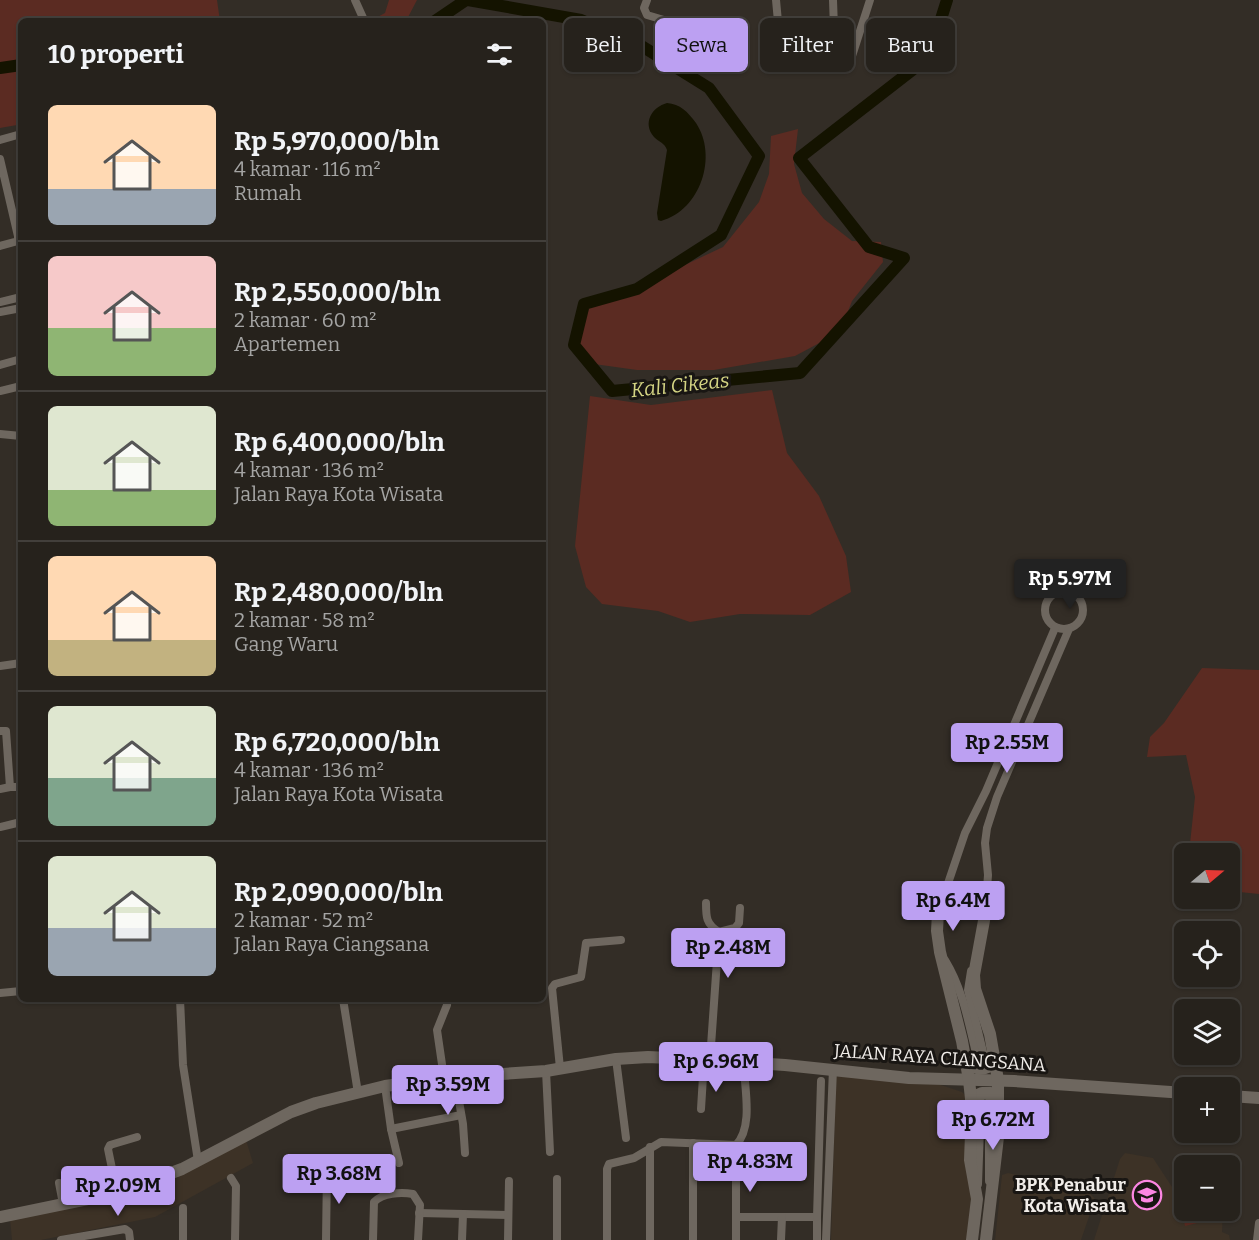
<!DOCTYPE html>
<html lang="id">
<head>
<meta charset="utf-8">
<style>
	:root { --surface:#26221c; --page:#2e2a25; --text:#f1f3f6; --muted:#a4a4a3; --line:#423f3b; --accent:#bca0f2 }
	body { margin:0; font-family:Bitter,serif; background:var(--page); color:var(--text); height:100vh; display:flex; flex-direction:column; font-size:22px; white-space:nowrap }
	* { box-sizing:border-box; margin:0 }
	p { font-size:20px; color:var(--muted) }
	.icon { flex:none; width:33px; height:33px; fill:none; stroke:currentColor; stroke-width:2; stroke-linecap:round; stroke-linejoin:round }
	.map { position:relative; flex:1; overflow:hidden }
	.details { position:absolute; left:18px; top:18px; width:528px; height:984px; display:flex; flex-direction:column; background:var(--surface); border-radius:9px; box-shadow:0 2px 4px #0004,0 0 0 2px var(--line) }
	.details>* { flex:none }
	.guide { position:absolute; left:564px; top:18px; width:570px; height:54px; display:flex; gap:12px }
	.needle { width:39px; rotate:71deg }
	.controls { position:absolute; left:1174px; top:843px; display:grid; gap:12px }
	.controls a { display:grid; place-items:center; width:66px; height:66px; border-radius:9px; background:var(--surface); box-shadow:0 2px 4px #0004,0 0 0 2px var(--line); font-size:30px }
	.price { position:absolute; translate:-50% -51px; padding:0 14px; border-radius:6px; background:var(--accent); color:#111; font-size:20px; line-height:39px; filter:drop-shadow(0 2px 3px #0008) }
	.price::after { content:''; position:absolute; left:50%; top:36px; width:18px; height:14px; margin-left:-9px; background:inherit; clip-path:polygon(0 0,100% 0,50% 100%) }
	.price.on { background:#222; color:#fff }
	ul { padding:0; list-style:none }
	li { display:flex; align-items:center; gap:18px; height:150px; padding:0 30px }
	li+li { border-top:2px solid var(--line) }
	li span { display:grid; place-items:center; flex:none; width:168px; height:120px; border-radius:9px; color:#555 }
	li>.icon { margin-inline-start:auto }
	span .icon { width:72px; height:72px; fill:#fffc; stroke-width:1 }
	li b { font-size:26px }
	h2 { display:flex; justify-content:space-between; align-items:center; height:72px; padding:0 30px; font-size:26px }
	.tag { padding:0 21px; border-radius:9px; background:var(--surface); box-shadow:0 2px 4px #0004,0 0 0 2px var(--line); font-size:21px; line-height:54px }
	.tag.on { background:var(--accent); color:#111 }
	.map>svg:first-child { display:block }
</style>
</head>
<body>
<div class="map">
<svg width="1259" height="1240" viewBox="0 0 1259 1240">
	<rect width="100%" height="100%" fill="#332d26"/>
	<g fill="#3d3226">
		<path d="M836,1076l102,8 24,8 5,5 4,102 -4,41h-136z"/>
		<path d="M246,1140l7,23 -98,54 -114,23h-29l-2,-21 96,-19z"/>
		<path d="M1125,1153l28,5 21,32 11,-2v22l38,1 -1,21 7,3 1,5h-136l26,-81z"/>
		<path d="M1008,1173l80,18 7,8 -14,41h-86l7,-65z"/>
	</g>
	<g fill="#5b2b22">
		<path d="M0,0h217l3,21h-199v101l-4,3 -17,3z"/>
		<path d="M389,0h28l-11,21h-36l15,-8z"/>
		<path d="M798,129l-4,35 8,29 22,26 28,22 29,1 2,20 -31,39 -12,31 -45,24 -81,14h-77l-43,-6 -21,-28 2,-19 21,-15 59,-23 68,-32 36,-45 10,-28 2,-38z"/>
		<path d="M772,390l15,63 32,43 27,60 5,36 -41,23 -70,-1 -50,8 -32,-11 -56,-7 -16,-17 -11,-41 15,-150 61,9z"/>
		<path d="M1202,668l57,2v224l-29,-3v-37l-41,-1 6,-56 -9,-42 -39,2 3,-20 14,-14z"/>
		<path d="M1185,1191v19l26,1 2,8 -28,7 -7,-34z"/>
	</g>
	<path fill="#141300" d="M667,103c13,1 21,9 29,20 22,33 5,87 -35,98l-3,-1 -1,-7 10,-63c-2,-7 -8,-8 -13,-13 -12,-14 -2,-30 13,-34z"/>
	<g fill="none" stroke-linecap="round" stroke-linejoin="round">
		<g stroke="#141300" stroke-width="12">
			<path d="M468,0l113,20 59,25 69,43 50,68 -38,79 -84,54 -53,15 -10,41 38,46 188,-18 104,-115 -35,-11 -70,-89 130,-101 18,-57"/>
			<path d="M435,21l31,-21"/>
			<path d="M0,68l21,-3"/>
		</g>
		<g stroke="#6e675f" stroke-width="8">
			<path d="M355,0l9,20"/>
			<path d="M647,0l-3,8 3,7 81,24"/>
			<path d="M776,0l6,65"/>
			<path d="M833,0l2,56 3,3h10l4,-3 18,-56"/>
			<path d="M0,140l21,-6"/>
			<path d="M0,159l18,77v5l-18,5"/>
			<path d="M0,302l21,-5"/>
			<path d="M0,312l21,-4"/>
			<path d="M0,365l21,-6"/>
			<path d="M0,391l21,-5"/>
			<path d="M0,434l21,2"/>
			<circle cx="1064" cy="610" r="19"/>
			<path d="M20,632l1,4"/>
			<path d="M0,666l21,-3"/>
			<path d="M0,731h6l4,56h11"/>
			<path d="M0,789l10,-2"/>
			<path d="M0,827l21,-5"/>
			<path d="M706,903c0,14 0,21 13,29"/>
			<path d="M938,913l27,-80 21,-42 69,-163"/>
			<path d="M985,915l3,-40 -3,-32 2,-15 10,-31 72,-168"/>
			<path d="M945,960c19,31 24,66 33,101"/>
			<path d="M971,971l-3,19 17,70"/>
			<path d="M0,993l21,-2"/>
			<path d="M180,999l3,66 15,96"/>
			<path d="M343,999l15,94"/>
			<path d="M616,1059l10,79"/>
			<path d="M710,1060l9,-128 16,-4 4,-5 1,-15"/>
			<path d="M560,1068l-8,-80 3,-4 26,-7 5,-34 35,-3"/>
			<path d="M546,1071l4,81"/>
			<path d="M444,1078l-7,-48 10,-25"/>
			<path d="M455,1078l8,46 2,29"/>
			<path d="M385,1086l6,43"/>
			<path d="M701,1109l3,-49"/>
			<path d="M693,1143v97"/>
			<path d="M650,1147v93"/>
			<path d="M399,1163l-8,-34 70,-14"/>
			<path d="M231,1178l5,8 -1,54"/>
			<path d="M989,1181v-80"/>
			<path d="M59,1183l4,21"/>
			<path d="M978,1184l3,-83"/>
			<path d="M117,1193l-9,-44 2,-4 27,-8"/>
			<path d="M419,1213l89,2"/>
			<path d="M736,1217h81v23"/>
			<path d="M817,1217l4,-136"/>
			<path d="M61,1240l64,-11 4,3 1,8"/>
			<path d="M183,1240v-32"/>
			<path d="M326,1240l1,-71"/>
			<path d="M373,1240l1,-38c9,-9 26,-10 39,-8l7,11 -2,35"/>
			<path d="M462,1240l1,-26"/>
			<path d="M508,1240l1,-59"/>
			<path d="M557,1240v-61"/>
			<path d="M607,1240v-71l2,-5 25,-6 27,-16 75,3"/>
			<path d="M736,1240v-95c17,-18 9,-54 8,-77"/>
			<path d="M781,1240l1,-23"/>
			<path d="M826,1240l7,-171"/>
			<path d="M1257,1240l2,-17"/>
		</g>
		<g stroke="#6e675f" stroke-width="12">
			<path d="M966,1063c9,7 21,8 29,-1"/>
			<path d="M1230,1096l29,2"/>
			<path d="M971,1098l11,-5h9l7,8"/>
			<path d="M0,1217l117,-24 65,-24 109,-57 25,-9 69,-17 59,-8 102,-7 70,-12 32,-2 62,3 75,5 124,13 105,3 171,12"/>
			<path d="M972,1240l5,-41 -7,-39 2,-52 -3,-28 -7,-39 -22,-89 -3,-21 1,-18 8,-6c12,7 21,7 34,3l5,5 -11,60 1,14 15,45 8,46v57l-12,103"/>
		</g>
	</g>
	<defs>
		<g id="school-ring" transform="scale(1.5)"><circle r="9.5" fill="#191613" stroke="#fc86e3" stroke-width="1.5"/><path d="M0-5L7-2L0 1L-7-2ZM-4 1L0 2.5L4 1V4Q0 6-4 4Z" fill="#fc86e3"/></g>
	</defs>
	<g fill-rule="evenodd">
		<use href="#school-ring" x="1147" y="1195"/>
	</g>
	<g text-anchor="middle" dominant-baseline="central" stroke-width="6" stroke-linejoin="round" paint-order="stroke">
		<g font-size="18" fill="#f1ede9" stroke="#191613">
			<text transform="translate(940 1058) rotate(4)">JALAN RAYA CIANGSANA</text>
		</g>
		<g font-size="18" font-weight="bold" fill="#f1ede9" stroke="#191613" text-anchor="end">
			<text x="1126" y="1185">BPK Penabur<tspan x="1126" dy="21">Kota Wisata</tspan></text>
		</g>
		<g font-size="20" font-style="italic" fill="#d4d483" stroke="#191613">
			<text transform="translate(680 385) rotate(-6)">Kali Cikeas</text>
		</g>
	</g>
</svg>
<div class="controls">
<a><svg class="needle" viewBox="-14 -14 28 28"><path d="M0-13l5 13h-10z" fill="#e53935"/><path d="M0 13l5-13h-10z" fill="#a4a4a3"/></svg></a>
<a><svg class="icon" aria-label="locate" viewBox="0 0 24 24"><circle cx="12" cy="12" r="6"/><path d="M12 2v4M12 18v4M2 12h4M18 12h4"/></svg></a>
<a><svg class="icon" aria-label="layers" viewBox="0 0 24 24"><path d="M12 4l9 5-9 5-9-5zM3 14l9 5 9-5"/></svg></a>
<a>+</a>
<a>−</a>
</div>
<b class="price on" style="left:1070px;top:610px">Rp 5.97M</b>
<b class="price" style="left:1007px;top:774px">Rp 2.55M</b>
<b class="price" style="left:953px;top:932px">Rp 6.4M</b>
<b class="price" style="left:728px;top:979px">Rp 2.48M</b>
<b class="price" style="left:716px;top:1093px">Rp 6.96M</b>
<b class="price" style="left:448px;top:1116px">Rp 3.59M</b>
<b class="price" style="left:993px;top:1151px">Rp 6.72M</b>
<b class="price" style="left:750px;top:1193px">Rp 4.83M</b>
<b class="price" style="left:339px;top:1205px">Rp 3.68M</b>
<b class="price" style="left:118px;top:1217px">Rp 2.09M</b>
<div class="guide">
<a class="tag">Beli</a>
<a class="tag on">Sewa</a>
<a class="tag">Filter</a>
<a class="tag">Baru</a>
</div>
<section class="details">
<h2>10 properti<svg class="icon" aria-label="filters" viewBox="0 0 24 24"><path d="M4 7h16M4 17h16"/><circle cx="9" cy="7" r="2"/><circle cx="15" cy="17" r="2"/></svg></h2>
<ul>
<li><span style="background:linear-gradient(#ffd9b3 70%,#9aa5b1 0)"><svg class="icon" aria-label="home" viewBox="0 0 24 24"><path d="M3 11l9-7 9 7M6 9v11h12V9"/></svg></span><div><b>Rp 5,970,000/bln</b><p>4 kamar · 116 m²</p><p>Rumah</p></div></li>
<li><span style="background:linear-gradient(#f6c9c9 60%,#8fb573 0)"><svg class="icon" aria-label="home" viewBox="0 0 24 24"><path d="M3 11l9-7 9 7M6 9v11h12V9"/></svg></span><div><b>Rp 2,550,000/bln</b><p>2 kamar · 60 m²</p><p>Apartemen</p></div></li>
<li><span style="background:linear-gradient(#dfe7d0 70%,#8fb573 0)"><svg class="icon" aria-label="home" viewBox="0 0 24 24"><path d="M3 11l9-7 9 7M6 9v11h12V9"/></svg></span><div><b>Rp 6,400,000/bln</b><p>4 kamar · 136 m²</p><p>Jalan Raya Kota Wisata</p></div></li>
<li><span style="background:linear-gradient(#ffd9b3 70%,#c2b280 0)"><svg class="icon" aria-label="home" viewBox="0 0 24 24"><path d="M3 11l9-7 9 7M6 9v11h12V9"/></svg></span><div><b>Rp 2,480,000/bln</b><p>2 kamar · 58 m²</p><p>Gang Waru</p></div></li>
<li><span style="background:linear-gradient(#dfe7d0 60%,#7fa58c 0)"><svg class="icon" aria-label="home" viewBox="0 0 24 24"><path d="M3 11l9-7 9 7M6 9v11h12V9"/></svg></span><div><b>Rp 6,720,000/bln</b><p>4 kamar · 136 m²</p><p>Jalan Raya Kota Wisata</p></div></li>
<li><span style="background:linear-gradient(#dfe7d0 60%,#9aa5b1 0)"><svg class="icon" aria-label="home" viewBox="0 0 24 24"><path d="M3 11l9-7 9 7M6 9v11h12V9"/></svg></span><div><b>Rp 2,090,000/bln</b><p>2 kamar · 52 m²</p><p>Jalan Raya Ciangsana</p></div></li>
</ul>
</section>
</div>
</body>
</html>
